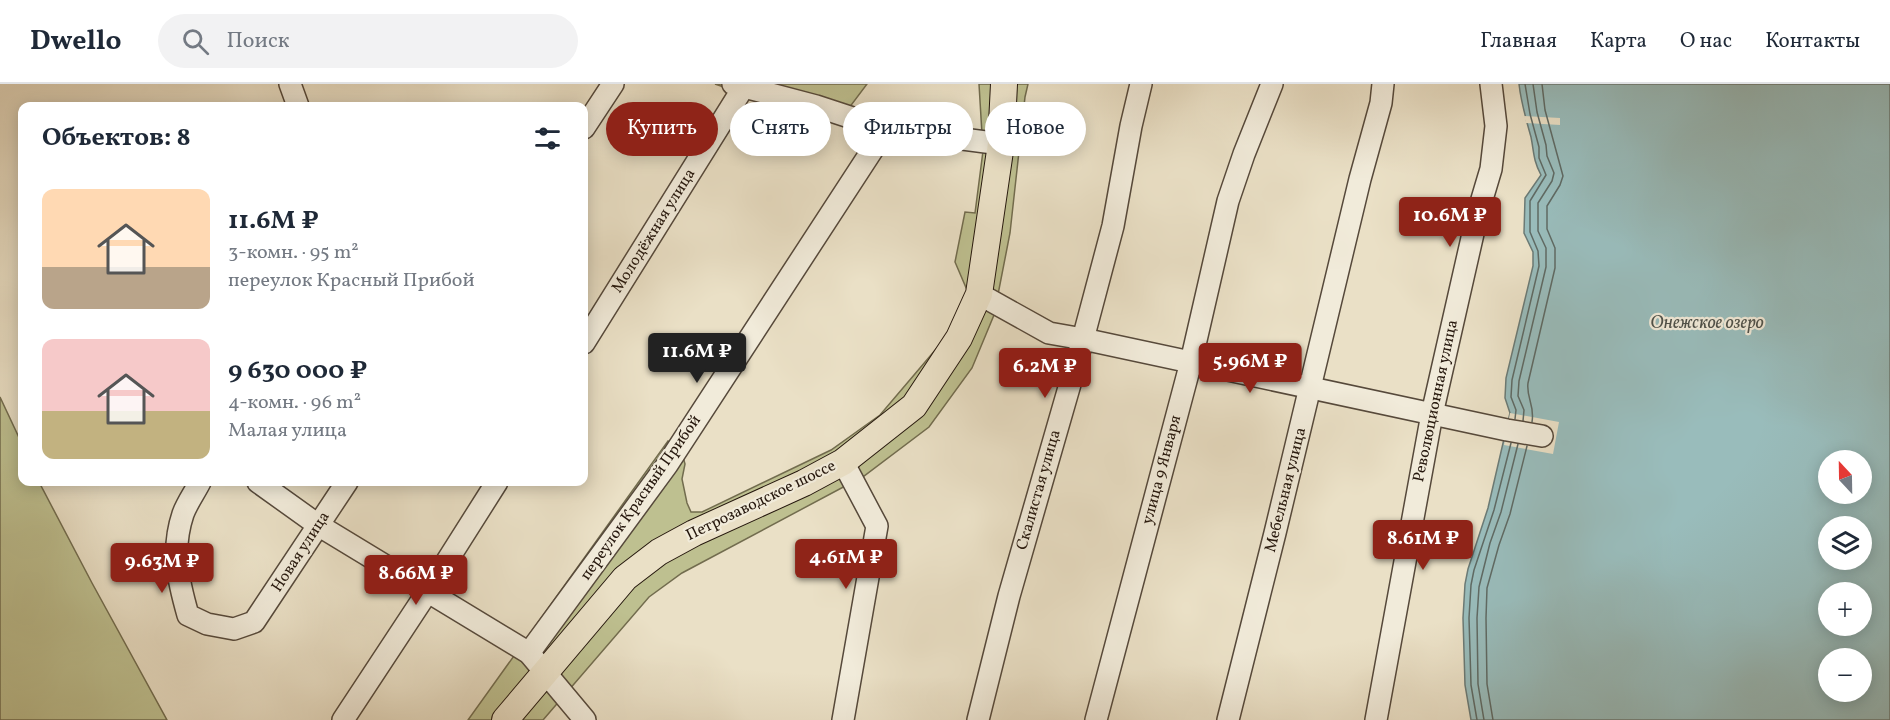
<!DOCTYPE html>
<html lang="ru">
<head>
<meta charset="utf-8">
<style>
	:root { --surface:#fff; --page:#f2f2f3; --text:#1f2937; --muted:#747a83; --line:#e0e1e3; --accent:#8f2418 }
	body { margin:0; font-family:Vollkorn,serif; background:var(--page); color:var(--text); height:100vh; display:flex; flex-direction:column; font-size:22px; white-space:nowrap }
	* { box-sizing:border-box; margin:0 }
	p { font-size:20px; color:var(--muted) }
	.icon { flex:none; width:33px; height:33px; fill:none; stroke:currentColor; stroke-width:2; stroke-linecap:round; stroke-linejoin:round }
	.map { position:relative; flex:1; overflow:hidden }
	.drawer { position:absolute; left:18px; top:18px; width:570px; height:384px; display:flex; flex-direction:column; background:var(--surface); border-radius:12px; box-shadow:0 3px 15px #0003 }
	.drawer>* { flex:none }
	.guide { position:absolute; left:606px; top:18px; width:570px; height:54px; display:flex; gap:12px }
	.needle { width:39px; rotate:338deg }
	.controls { position:absolute; left:1818px; top:366px; display:grid; gap:12px }
	.controls a { display:grid; place-items:center; width:54px; height:54px; border-radius:50%; background:var(--surface); box-shadow:0 3px 15px #0003; font-size:30px }
	.price { position:absolute; translate:-50% -51px; padding:0 14px; border-radius:6px; background:var(--accent); color:#fff; font-size:20px; line-height:39px; filter:drop-shadow(0 2px 3px #0008) }
	.price::after { content:''; position:absolute; left:50%; top:36px; width:18px; height:14px; margin-left:-9px; background:inherit; clip-path:polygon(0 0,100% 0,50% 100%) }
	.price.selected { background:#222; color:#fff }
	ul { padding:0; list-style:none }
	li { display:flex; align-items:center; gap:18px; height:150px; padding:0 24px }
	li span { display:grid; place-items:center; flex:none; width:168px; height:120px; border-radius:12px; color:#555 }
	li>.icon { margin-inline-start:auto }
	span .icon { width:72px; height:72px; fill:#fffc; stroke-width:1 }
	li b { font-size:26px }
	h2 { display:flex; justify-content:space-between; align-items:center; height:72px; padding:0 24px; font-size:26px }
	.pill { padding:0 21px; border-radius:27px; background:var(--surface); box-shadow:0 3px 15px #0003; font-size:21px; line-height:54px }
	.pill.selected { background:var(--accent); color:#fff }
	header { display:flex; align-items:center; gap:36px; box-sizing:border-box; height:84px; padding:0 30px; background:var(--surface); border-bottom:2px solid var(--line) }
	header strong { font-size:28px }
	nav { display:flex; gap:33px; margin-inline-start:auto; font-size:21px }
	.search { width:420px; height:54px; background:var(--page); display:flex; align-items:center; gap:15px; box-sizing:border-box; padding:0 21px; border-radius:33px; color:var(--muted); font-size:22px }
	.map>svg:first-child { display:block }
</style>
</head>
<body>
<header>
<strong>Dwello</strong>
<div class="search"><svg class="icon" aria-label="search" viewBox="0 0 24 24"><circle cx="10" cy="10" r="6"/><path d="M15 15l6 6"/></svg>Поиск</div>
<nav><a>Главная</a><a>Карта</a><a>О нас</a><a>Контакты</a></nav>
</header>
<div class="map">
<svg width="1890" height="636" viewBox="0 0 1890 636">
	<rect width="100%" height="100%" fill="#eae0c6"/>
	<filter id="stains"><feTurbulence type="fractalNoise" baseFrequency=".00333" numOctaves="4"/><feColorMatrix values="0 0 0 0 .2 0 0 0 0 .09 0 0 0 0 .02 0 0 0 .5 -.17"/></filter>
	<radialGradient id="worn" r=".72"><stop offset=".6" stop-color="#630" stop-opacity="0"/><stop offset="1" stop-color="#630" stop-opacity=".3"/></radialGradient>
	<g fill="#bec090" stroke="#726c4e" stroke-width="1.5">
		<path d="M715,0h152l-27,36 -90,-24z"/>
		<path d="M979,0h49l-3,13 -15,136 -16,82 -22,53 -43,59 -65,49 -182,97 -33,24 -106,123h-75l200,-279 13,8 4,15 -3,15 5,24 4,9h11l129,-62 49,-35 68,-80 19,-45 -12,-28 10,-50 10,1 8,-62z"/>
		<path d="M0,313l22,47v38h17l53,101 75,137h-167z"/>
	</g>
	<path fill="#99bcbb" stroke="#6b7a75" stroke-width="1.5" fill-rule="evenodd" d="M1519,0h371v636h-419l-6,-35 -2,-67 2,-34 3,-15 20,-61 22,-95 -5,-15 1,-20 27,-112v-14l-9,-19 1,-35 16,-23c-8,-15 -7,-23 -10,-38 -5,-18 -10,-34 -12,-53zM1828,376h34v34h-34zM1828,442h34v34h-34zM1828,508h34v34h-34zM1828,574h34v34h-34z"/>
	<g fill="#eae0c6">
		<path d="M1524,32l36,2v7l-34,-2z"/>
		<path d="M1510,329l49,9 -6,32 -49,-9z"/>
	</g>
	<g fill="none" stroke-linecap="round" stroke-linejoin="round">
		<g stroke="#5f6a64" stroke-width="1.5">
			<path d="M1515,335l1,-9 -5,-13 1,-17 27,-114 -1,-15 -8,-19v-31l16,-26 -7,-17v-11l-9,-33 -5,-30"/>
			<path d="M1523,337l1,-11 -6,-14 1,-15 27,-114v-19l-8,-17v-28l14,-22 2,-8 -7,-17 -1,-11 -9,-33 -4,-28"/>
			<path d="M1532,338c3,-17 -6,-24 -4,-39l27,-115v-20l-8,-19v-23l13,-21 3,-9 -18,-66 -3,-26"/>
			<path d="M1477,636l-6,-35 -2,-67 2,-33 3,-15 20,-60 17,-67"/>
			<path d="M1484,636l-6,-36 -1,-66 2,-31 11,-44 11,-31 17,-68"/>
			<path d="M1493,636l-6,-36 -1,-66 1,-30 12,-43 11,-31 17,-68"/>
		</g>
		<g stroke="#56493b" stroke-width="24">
			<g id="minor">
				<path d="M290,0l8,22"/>
				<path d="M733,0l83,22 70,23 115,15"/>
				<path d="M584,44l29,-44"/>
				<path d="M979,210l70,39 34,6 424,91 35,6"/>
				<path d="M584,259l159,-255"/>
				<path d="M843,378l34,64 -34,194"/>
				<path d="M200,398c-5,10 -13,21 -17,32 -12,36 -5,66 5,101l19,9 27,5 20,-7 93,-140"/>
				<path d="M258,398l60,43 211,128 56,67"/>
				<path d="M529,569l138,-188 219,-336"/>
				<path d="M343,636l85,-129 69,-109"/>
				<path d="M978,636l31,-124 74,-257 30,-113 18,-100 10,-42"/>
				<path d="M1096,636l95,-358 37,-161 16,-47 28,-70"/>
				<path d="M1228,636l47,-187 85,-354 21,-76 2,-19"/>
				<path d="M1376,636l56,-306 45,-198 14,-47 5,-43 -5,-42"/>
			</g>
		</g>
		<g stroke="#25170d" stroke-width="28">
			<path id="major" d="M505,636l120,-142 34,-26 35,-19 110,-50 39,-21 71,-56 45,-68 20,-44 22,-150 3,-60"/>
		</g>
		<use href="#minor" stroke="#f1ebda" stroke-width="21"/>
		<use href="#major" stroke="#eae0c6" stroke-width="26"/>
	</g>
	<g text-anchor="middle" dominant-baseline="central" stroke-width="4.5" stroke-linejoin="round" paint-order="stroke">
		<g font-size="16" fill="#25170d" stroke="#f1ebda">
			<text transform="translate(654 147) rotate(-58)">Молодёжная улица</text>
			<text transform="translate(1436 317) rotate(-78)">Революционная улица</text>
			<text transform="translate(1162 386) rotate(-75)">улица 9 Января</text>
			<text transform="translate(1039 406) rotate(-74)">Скалистая улица</text>
			<text transform="translate(1286 406) rotate(-76)">Мебельная улица</text>
			<text transform="translate(641 414) rotate(-55)">переулок Красный Прибой</text>
			<text transform="translate(761 417) rotate(-26)">Петрозаводское шоссе</text>
			<text transform="translate(301 468) rotate(-57)">Новая улица</text>
		</g>
		<g font-size="18" font-style="italic" fill="#4e514a" stroke="#f1ebda">
			<text x="1707" y="239">Онежское озеро</text>
		</g>
	</g>
	<rect width="100%" height="100%" filter="url(#stains)"/>
	<rect width="100%" height="100%" fill="url(#worn)"/>
</svg>
<div class="controls">
<a><svg class="needle" viewBox="-14 -14 28 28"><path d="M0-13l5 13h-10z" fill="#e53935"/><path d="M0 13l5-13h-10z" fill="#747a83"/></svg></a>
<a><svg class="icon" aria-label="layers" viewBox="0 0 24 24"><path d="M12 4l9 5-9 5-9-5zM3 14l9 5 9-5"/></svg></a>
<a>+</a>
<a>−</a>
</div>
<b class="price" style="left:1450px;top:164px">10.6M ₽</b>
<b class="price selected" style="left:697px;top:300px">11.6M ₽</b>
<b class="price" style="left:1250px;top:310px">5.96M ₽</b>
<b class="price" style="left:1045px;top:315px">6.2M ₽</b>
<b class="price" style="left:1423px;top:487px">8.61M ₽</b>
<b class="price" style="left:846px;top:506px">4.61M ₽</b>
<b class="price" style="left:162px;top:510px">9.63M ₽</b>
<b class="price" style="left:416px;top:522px">8.66M ₽</b>
<div class="guide">
<a class="pill selected">Купить</a>
<a class="pill">Снять</a>
<a class="pill">Фильтры</a>
<a class="pill">Новое</a>
</div>
<section class="drawer">
<h2>Объектов: 8<svg class="icon" aria-label="filters" viewBox="0 0 24 24"><path d="M4 7h16M4 17h16"/><circle cx="9" cy="7" r="2"/><circle cx="15" cy="17" r="2"/></svg></h2>
<ul>
<li><span style="background:linear-gradient(#ffd9b3 65%,#b9a48a 0)"><svg class="icon" aria-label="home" viewBox="0 0 24 24"><path d="M3 11l9-7 9 7M6 9v11h12V9"/></svg></span><div><b>11.6M ₽</b><p>3-комн. · 95 m²</p><p>переулок Красный Прибой</p></div></li>
<li><span style="background:linear-gradient(#f6c9c9 60%,#c2b280 0)"><svg class="icon" aria-label="home" viewBox="0 0 24 24"><path d="M3 11l9-7 9 7M6 9v11h12V9"/></svg></span><div><b>9 630 000 ₽</b><p>4-комн. · 96 m²</p><p>Малая улица</p></div></li>
</ul>
</section>
</div>
</body>
</html>
